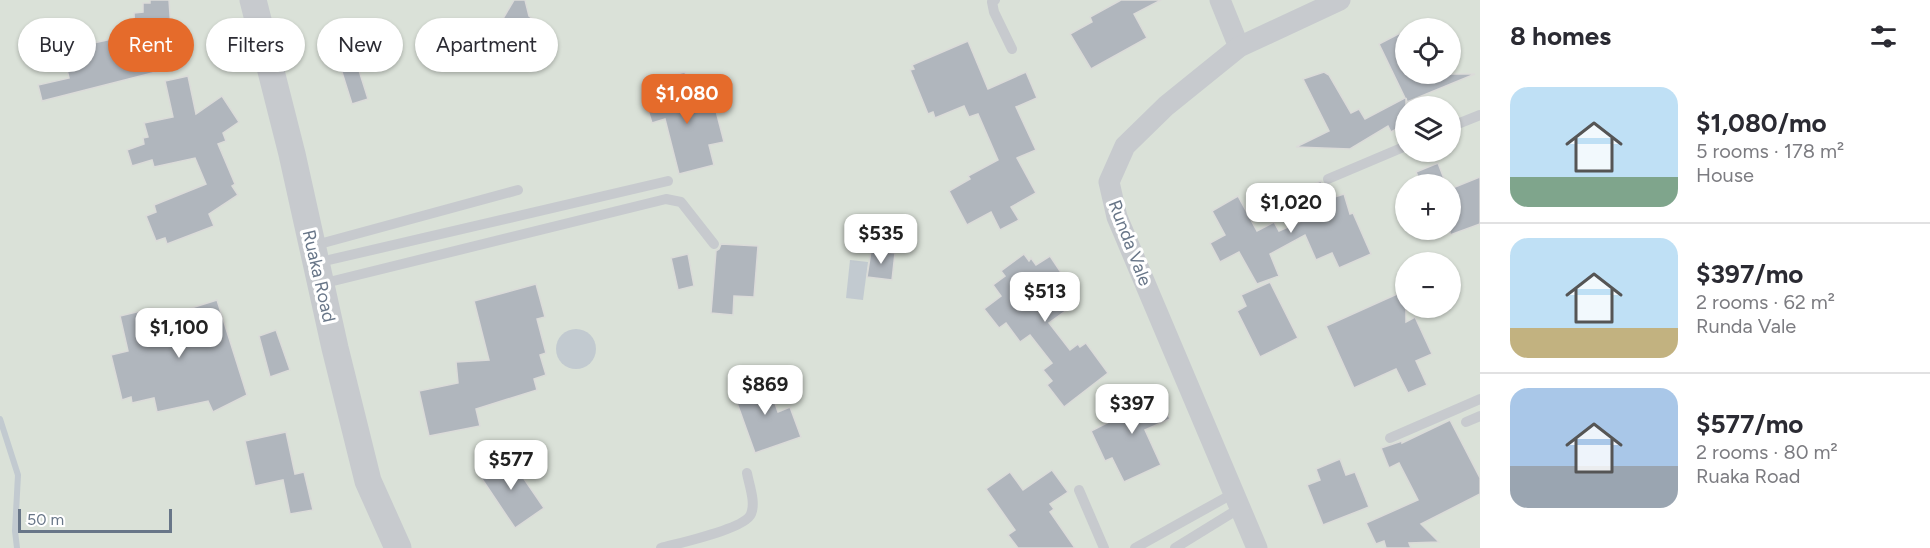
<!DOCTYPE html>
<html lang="en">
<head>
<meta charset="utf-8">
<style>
	:root { --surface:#fff; --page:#f7f7f7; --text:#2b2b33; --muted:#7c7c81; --line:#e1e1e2; --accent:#e56b2b }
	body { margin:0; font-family:Figtree,sans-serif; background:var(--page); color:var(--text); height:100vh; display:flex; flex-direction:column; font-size:22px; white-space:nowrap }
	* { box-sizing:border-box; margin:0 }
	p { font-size:20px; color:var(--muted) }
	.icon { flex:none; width:33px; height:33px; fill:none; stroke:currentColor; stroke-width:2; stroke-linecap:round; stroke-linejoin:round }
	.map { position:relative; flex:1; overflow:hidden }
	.sheet { display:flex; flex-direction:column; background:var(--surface); width:450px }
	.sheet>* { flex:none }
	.hud { position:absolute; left:18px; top:18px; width:570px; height:54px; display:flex; gap:12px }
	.buttons { position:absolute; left:1395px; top:18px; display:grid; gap:12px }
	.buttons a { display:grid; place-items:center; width:66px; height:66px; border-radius:50%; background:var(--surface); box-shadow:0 2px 4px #0004; font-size:30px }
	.scale { position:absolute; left:18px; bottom:15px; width:154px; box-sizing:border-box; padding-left:6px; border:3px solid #687688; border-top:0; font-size:16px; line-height:21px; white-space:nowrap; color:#687688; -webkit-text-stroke:4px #fff; paint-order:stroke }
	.price { position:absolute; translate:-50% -51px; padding:0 14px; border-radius:12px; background:#fff; color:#222; font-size:20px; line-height:39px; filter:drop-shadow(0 2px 3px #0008) }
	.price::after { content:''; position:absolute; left:50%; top:36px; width:18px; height:14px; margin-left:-9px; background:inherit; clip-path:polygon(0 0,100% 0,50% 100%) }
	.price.selected { background:var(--accent); color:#fff }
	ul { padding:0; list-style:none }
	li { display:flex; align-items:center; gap:18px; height:150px; padding:0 30px }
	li+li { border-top:2px solid var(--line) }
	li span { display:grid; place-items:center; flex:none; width:168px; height:120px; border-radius:18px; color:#555 }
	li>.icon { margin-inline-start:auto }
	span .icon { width:72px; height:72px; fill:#fffc; stroke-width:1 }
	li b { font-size:26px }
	h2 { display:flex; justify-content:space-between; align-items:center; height:72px; padding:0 30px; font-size:26px }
	.chip { padding:0 21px; border-radius:27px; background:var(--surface); box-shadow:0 2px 4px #0004; font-size:21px; line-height:54px }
	.chip.selected { background:var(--accent); color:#fff }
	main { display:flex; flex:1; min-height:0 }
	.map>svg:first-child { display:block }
</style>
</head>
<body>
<main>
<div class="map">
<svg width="1480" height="548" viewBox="0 0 1480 548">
	<rect width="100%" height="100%" fill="#f9f9f7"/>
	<path fill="#dae1d8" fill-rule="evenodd" d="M0,0h1480v548h-1480zM1406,28h44v46h-44zM1406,106h44v46h-44zM1406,184h44v46h-44zM1406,262h44v46h-44z"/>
	<g fill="#c2cad0">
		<path d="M850,260l18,2 -5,38 -17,-2z"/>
		<circle cx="576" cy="349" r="20"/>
	</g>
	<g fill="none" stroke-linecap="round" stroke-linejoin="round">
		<path stroke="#c2cad0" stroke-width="6" d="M0,419l18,56 -3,56 2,17"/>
	</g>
	<g fill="#b0b6bd" stroke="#dbdbd9" stroke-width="1.5">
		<path d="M150,0h19l3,44 -14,3 6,23 -122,31 -4,-16 31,-7 -12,-49 22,-6 5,22 51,-11 -1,-21 9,-1v-9h7z"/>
		<path d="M514,0h11l4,16 8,6 5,15 -5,16 -14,8 -8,-1 -14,-8 -6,-15 2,-8z"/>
		<path d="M1121,0h40l-27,14 13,24 -56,31 -21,-35 22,-12 -2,-5z"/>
		<path d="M1406,30v44h69l-68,28 -1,-4v26l-15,8 -3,-6 -38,23 -54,-2 33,-16 -26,-52 21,-7 5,3 22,38 8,-4 6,10 40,-21 -26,-54z"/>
		<path d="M968,41l20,48 38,-17 11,26 -21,9 20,43 -19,8 19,35 -25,14 8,13 -19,10 -9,-18 -24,13 -18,-34 21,-12 -2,-3 30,-16 -20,-46 -9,3 -5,-11 -29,12 -2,-6 -5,2 -18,-44 4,-1 -2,-4z"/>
		<path d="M357,64l11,35 -16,5 -11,-35z"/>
		<path d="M685,72l9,36 20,-5 10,39 -15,3 5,20 -35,9 -14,-55 -13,4 -6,-19 23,-7 -5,-20z"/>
		<path d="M188,76l8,38 26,-18 17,26 -16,11 3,8 -8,3 17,40 -3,2 6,9 -29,19 5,12 -47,18 -2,-6 -9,3 -10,-25 10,-4 -2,-7 52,-21 -11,-26 -41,9 -2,-7 -20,6 -5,-16 17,-6 -1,-6 5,-1 -4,-14 29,-6 -8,-36z"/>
		<path d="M1438,163l8,21h-25l-5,-12z"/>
		<path d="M1480,177v47l-30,11v-46z"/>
		<path d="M1321,181l7,18 16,-5 6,20 3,-1 18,41 -32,14 -7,-15 -16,7 -11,-25 -35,19 9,22 -22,8 -18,-32 -19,10 -10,-19 15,-8 -13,-24 26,-15 19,35 17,-9 5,9 31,-14 -11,-27z"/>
		<path d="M721,244l37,2 -4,51 -20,-1 -1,19 -22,-2 5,-62 3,-2z"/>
		<path d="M871,251l24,2 -3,27 -25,-3z"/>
		<path d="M688,254l6,32 -16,4 -7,-32z"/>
		<path d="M1024,254l5,7 2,-3 5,7 14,-9 28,42 -9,6 2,3 -22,16 21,27 8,-6 2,3 6,-4 22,30 -44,34 -17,-22 5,-4 -9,-11 9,-7 -22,-28 -10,7 -14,-19 -7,5 -15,-19 17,-13 -8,-11 12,-9 -4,-5z"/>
		<path d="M1270,282l28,56 -38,19 -23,-46 9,-5 -5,-11z"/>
		<path d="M536,284l9,33 -8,2 9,34 -6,2 6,20 -12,4 3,11 -61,19 4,17 -51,10 -10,-45 39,-8 -2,-21 33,-2 -15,-59z"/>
		<path d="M1406,290v32l9,-5 17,37 -16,7 11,24 -19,8 -12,-24 -42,19 -28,-62z"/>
		<path d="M217,300l30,95 -34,17 -5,-11 -51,11 -3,-14 -22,5 -1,-6 -9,3 -11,-45 17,-4 -8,-35 33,-8 3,11z"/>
		<path d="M276,330l14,40 -20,7 -11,-41z"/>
		<path d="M766,377l12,35 12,-5 11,30 -46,16 -23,-64z"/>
		<path d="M1155,389l15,30 -25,11 16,35 -37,17 -12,-24 -7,3 -14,-30 22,-11 -5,-9z"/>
		<path d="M1450,420l30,58v16l-59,30 18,18 -30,1 2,5h-25l-2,-7 -8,3 -10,-21 52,-23 -19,-37 -10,5 -8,-20 21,-7v2z"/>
		<path d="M286,432l9,42 9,-2 9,38 -23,4 -7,-34 -28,6 -10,-45z"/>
		<path d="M507,454l37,54 -29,20 -37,-55z"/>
		<path d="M1340,459l6,16 9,-3 14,35 -46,18 -16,-40 13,-5 -4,-11z"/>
		<path d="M1052,470l16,22 -18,12 4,5 -4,3 25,36h-57l-10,-13 7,-5 -29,-41 24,-17 13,18z"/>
	</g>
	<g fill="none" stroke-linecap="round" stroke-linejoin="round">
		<g stroke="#c7cace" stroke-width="10">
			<path d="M995,0l-3,2 2,10 18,37"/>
			<path d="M1450,127l30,-12"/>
			<path d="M1328,179l78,-33"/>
			<path d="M312,246l206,-56"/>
			<path d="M316,263l352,-82"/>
			<path d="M321,284l345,-85 15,3 33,42"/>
			<path d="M1466,422l14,-6"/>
			<path d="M1390,438l90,-39"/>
			<path d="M1079,490l25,58"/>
			<path d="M661,548c18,-5 84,-19 90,-34 5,-12 -2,-29 -4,-41"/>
			<path d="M1135,548l99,-55"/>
			<path d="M1175,548l65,-40"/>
		</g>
		<g stroke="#c7cace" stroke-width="21">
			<path d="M1220,0l19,47"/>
			<path d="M1257,548l-140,-331 -8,-35 16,-36 41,-40 73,-59 101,-47"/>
		</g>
		<path stroke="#c7cace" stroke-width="27" d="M253,0l39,154 43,194 33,133 30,67"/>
	</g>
	<g text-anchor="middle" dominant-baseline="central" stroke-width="6" stroke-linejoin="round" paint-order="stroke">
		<g font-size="18" fill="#687688" stroke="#fff">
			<text transform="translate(1130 243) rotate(69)">Runda Vale</text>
			<text transform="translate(319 276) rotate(77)">Ruaka Road</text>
		</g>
	</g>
</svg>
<div class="buttons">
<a><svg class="icon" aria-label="locate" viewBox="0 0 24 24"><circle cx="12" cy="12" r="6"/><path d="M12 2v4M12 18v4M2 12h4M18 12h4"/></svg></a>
<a><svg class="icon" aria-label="layers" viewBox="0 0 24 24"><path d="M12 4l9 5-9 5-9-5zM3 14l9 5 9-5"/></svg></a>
<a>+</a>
<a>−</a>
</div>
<div class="scale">50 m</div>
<b class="price selected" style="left:687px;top:125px">$1,080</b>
<b class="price" style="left:1291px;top:234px">$1,020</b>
<b class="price" style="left:881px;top:265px">$535</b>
<b class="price" style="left:1045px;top:323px">$513</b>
<b class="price" style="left:179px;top:359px">$1,100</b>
<b class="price" style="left:765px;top:416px">$869</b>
<b class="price" style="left:1132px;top:435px">$397</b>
<b class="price" style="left:511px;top:491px">$577</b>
<div class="hud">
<a class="chip">Buy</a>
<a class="chip selected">Rent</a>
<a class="chip">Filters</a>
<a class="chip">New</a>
<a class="chip">Apartment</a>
</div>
</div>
<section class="sheet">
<h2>8 homes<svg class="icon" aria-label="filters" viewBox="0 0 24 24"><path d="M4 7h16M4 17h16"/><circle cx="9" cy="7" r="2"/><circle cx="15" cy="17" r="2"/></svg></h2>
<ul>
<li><span style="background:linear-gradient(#bfe0f5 75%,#7fa58c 0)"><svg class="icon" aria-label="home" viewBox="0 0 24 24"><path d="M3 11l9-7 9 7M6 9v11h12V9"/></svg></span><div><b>$1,080/mo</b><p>5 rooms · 178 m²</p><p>House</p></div></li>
<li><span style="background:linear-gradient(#bfe0f5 75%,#c2b280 0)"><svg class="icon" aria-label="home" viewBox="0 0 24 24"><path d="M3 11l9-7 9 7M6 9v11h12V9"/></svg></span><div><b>$397/mo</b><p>2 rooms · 62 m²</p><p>Runda Vale</p></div></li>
<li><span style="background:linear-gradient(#a9c7e8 65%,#9aa5b1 0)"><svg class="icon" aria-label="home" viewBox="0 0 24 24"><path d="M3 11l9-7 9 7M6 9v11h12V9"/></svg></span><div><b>$577/mo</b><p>2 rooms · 80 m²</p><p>Ruaka Road</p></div></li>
</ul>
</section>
</main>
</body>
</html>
